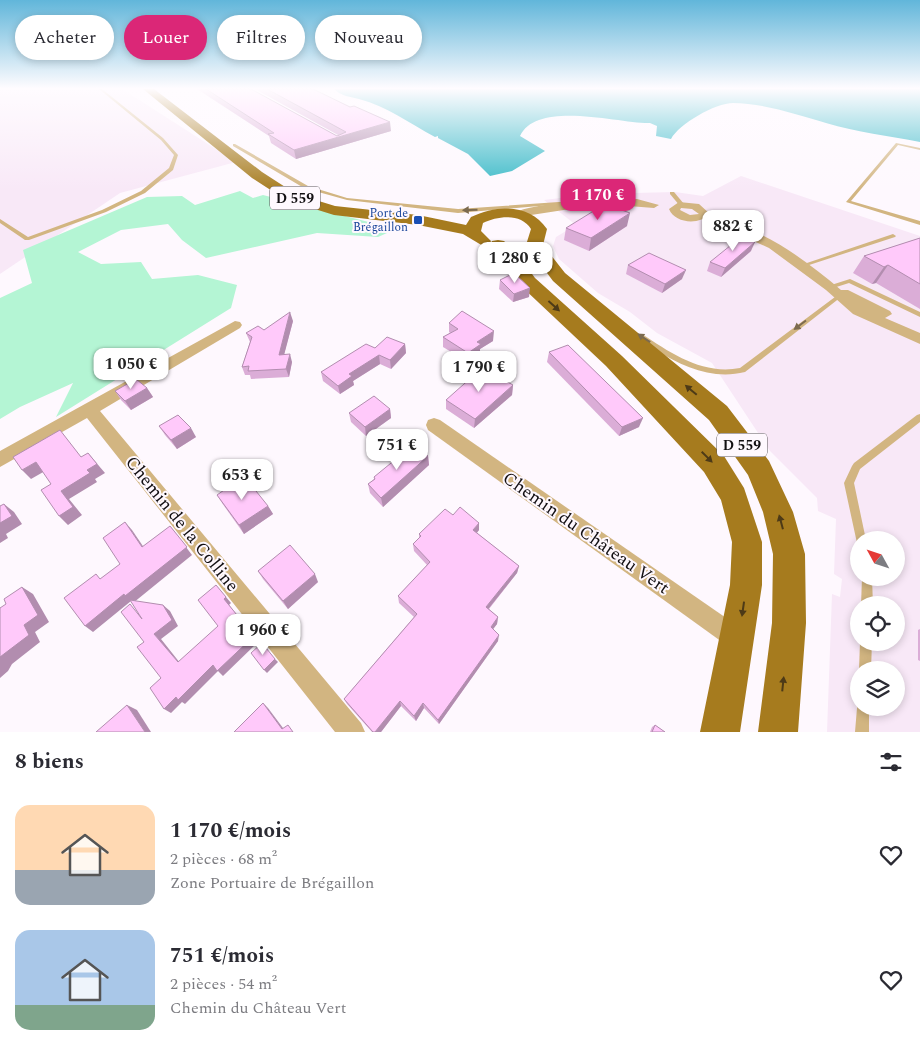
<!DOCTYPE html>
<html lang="fr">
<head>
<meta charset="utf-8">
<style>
	:root { --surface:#fff; --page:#f7f7f7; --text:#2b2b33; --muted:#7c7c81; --accent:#db2777 }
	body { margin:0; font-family:Spectral,serif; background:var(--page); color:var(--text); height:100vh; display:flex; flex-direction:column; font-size:19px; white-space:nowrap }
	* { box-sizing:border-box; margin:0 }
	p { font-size:16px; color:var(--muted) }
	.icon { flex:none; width:28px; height:28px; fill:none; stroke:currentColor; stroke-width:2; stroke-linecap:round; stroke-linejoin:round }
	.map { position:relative; height:732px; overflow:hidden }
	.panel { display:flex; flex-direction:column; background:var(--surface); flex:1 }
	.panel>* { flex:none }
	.top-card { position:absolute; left:15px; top:15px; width:500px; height:45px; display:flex; gap:10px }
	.needle { width:32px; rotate:310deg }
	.fabs { position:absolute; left:850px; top:531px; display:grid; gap:10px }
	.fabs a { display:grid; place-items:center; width:55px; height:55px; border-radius:50%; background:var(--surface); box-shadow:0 2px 8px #0003; font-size:25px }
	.price { position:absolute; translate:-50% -42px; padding:0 11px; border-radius:10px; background:#fff; color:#222; font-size:16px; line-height:32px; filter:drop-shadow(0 1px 2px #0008) }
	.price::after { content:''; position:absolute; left:50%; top:30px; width:15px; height:11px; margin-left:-8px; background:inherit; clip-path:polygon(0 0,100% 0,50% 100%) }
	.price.active { background:var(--accent); color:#fff }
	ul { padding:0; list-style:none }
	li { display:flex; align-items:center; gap:15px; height:125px; padding:0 15px }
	li span { display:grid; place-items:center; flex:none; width:140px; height:100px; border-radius:15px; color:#555 }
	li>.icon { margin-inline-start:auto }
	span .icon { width:60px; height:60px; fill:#fffc; stroke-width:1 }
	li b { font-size:21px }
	h2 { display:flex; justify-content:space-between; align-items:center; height:60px; padding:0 15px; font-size:21px }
	.tag { padding:0 18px; border-radius:22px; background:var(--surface); box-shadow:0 2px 8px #0003; font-size:18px; line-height:45px }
	.tag.active { background:var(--accent); color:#fff }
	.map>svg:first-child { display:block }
</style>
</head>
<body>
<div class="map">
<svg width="920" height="732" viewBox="0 0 920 732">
	<rect width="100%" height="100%" fill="#fef8fe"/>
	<g fill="#f8e8f7" fill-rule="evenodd">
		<path d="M0,89h122l114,73 -116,31 -120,81z"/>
		<path d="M741,176l179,60v496h-93l5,-138 8,3 2,-18 -8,-5 2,-55 -18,-8 -1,-13 -47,-47 -58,-88 -55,-30 -27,-21 -32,-19 -39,-34 -6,-13 3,-9 20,-12 -32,-25 49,-6 82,-2 28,4zM859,540h37v38h-37zM859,605h37v37h-37zM859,670h37v38h-37z"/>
	</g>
	<path fill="#b4f5d4" d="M240,191l13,7 10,-3 133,34 -18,8 -61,-4 -111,25 -24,-18 -14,-16 -47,6 -43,22 23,12 40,-2 11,17 46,-4 39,10 -6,23 -175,109 17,-34 -53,24 -20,12v-121l32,-15 -9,-33 124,-53 35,-1 13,9z"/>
	<path fill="#36b8c6" d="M334,89h586v53c-31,-6 -63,-10 -94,-19 -28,-8 -63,-20 -93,-20 -18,0 -54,21 -62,36l-15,-3 1,-10 -7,-3c-29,1 -113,-24 -130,13l25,15 -33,20 -22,5 -22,-22 -30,-16v-2l-3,1c-26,-14 -47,-30 -76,-38 -8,-2 -18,-3 -25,-10z"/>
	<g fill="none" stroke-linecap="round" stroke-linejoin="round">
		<g fill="#d2b581" fill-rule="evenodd">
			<path d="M99,89h3l61,49 15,17 -5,15 -28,23 -39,19 -77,28h-4l-25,-17v-4l28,18 74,-27 39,-19 28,-23 5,-13 -13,-15z"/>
			<path d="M896,143l24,5v2l-22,-5 -47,56 69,20v4l-74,-23z"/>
			<path d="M233,144h2l73,42 39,12 111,11 115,-8 2,1 -2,1 -115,10 -111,-13 -43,-12 -71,-42z"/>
			<path d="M670,192h4l10,12v2h-4l-10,-12z"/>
			<path d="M893,234l3,2 -1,1 -92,30h-4l-1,-1z"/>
			<path d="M850,279l70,33v5l-71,-34 -19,6 -3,-2 1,-1z"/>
			<path d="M839,294l2,1 1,1 -1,1 -96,75c-32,8 -62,-5 -89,-22 -7,-5 -14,-9 -20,-14l2,-2h4c30,20 61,41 98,34z"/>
			<path d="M920,414v8l-60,47 -6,14 12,57h-7v4l-2,-1 -13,-60 8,-17 2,-3 63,-48z"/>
			<path d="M862,578h10l1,27h-12z"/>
			<path d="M860,642h12l-1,28h-12z"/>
			<path d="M858,703l1,5h10v24h-14l2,-24z"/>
		</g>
		<g fill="#d2b581" fill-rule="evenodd">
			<path d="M603,199h34l22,6 -5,3 -51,-4 -85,13 -5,-3c10,-9 73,-14 90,-15z"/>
			<path d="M679,202l20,2 11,10c-10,11 -35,10 -41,-5zM681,208l11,1 7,5 -9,1 -10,-5z"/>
			<path d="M724,221c43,10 84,41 117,69h7l42,21 2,3 -7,4 35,15v11l-67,-30 -27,-24 -57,-42 -49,-22 -1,-2z"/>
			<path d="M235,321l5,1 2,3 -2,3 -140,83 261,312 4,9h-30l-248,-314 -87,49v-16z"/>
			<path d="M434,418l6,2 305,211 4,8 -4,8 -8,4 -8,-4 -301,-217 -2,-5 2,-5z"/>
		</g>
		<g fill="#a67b1e" fill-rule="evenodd">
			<path d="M143,89h11l108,83 34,22 39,12 83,9 48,10 5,-8c27,-13 59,-13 76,12l-4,16 22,28 162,133 42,55 24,51 12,42 1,69 -8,109h-40l14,-109 1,-69 -10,-42 -15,-37 -39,-55 -156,-139 -27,-36 5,-16c-10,-16 -33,-13 -48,-6l-2,8 10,10 -2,4 -6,1 -20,-12 -45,-9 -84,-10 -48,-15 -34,-22z"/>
			<path d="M498,240l6,1 12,11 19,26 87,78 102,100 20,32 18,54v43l-22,147h-40l30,-147 2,-43 -11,-42 -17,-28 -98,-106 -85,-80 -17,-27 -14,-14 2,-4z"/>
		</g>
	</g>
	<g fill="#dbadd7">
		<path d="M197,89h54l86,47 1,-1 -83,-46h58l78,42 -95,28 -25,-16 -2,-7z"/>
		<path d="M627,226l-38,25 -25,-11 2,-12z"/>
		<path d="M920,238v71l-44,-26 -4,1 -19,-11 11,-17z"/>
		<path d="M751,251l-30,26 -14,-6 3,-9z"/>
		<path d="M628,265l54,14 -20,14 -36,-19z"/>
		<path d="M500,280l29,17 -16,5 -14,-13z"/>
		<path d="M293,321l-9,33 8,8 -3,15 -38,2 -1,-4h-5l-3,-8 8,-25 -4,-9 18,-3z"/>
		<path d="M449,323l44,18 -13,8v5l-12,8 -25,-15v-10l7,-4 -1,-1z"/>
		<path d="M405,344l1,9 -15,16 -11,-5 -27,17 1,4 -14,9 -17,-13 -2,-9 54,-24z"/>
		<path d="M549,352l90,75 -20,9 -72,-74z"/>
		<path d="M513,385l-1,10 -38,33 -28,-19v-9z"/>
		<path d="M147,388l6,9 -22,13 -10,-10 -6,-9z"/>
		<path d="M390,409l1,9 -25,18 -15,-14 -2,-9z"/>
		<path d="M159,426l37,11 -19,12 -12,-14z"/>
		<path d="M428,456l1,9 -46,42 -13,-14 -2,-9 6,-5v-2z"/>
		<path d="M217,495l51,11 5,8 -29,20 -22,-31z"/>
		<path d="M453,515l26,15 -2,3 42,33 -2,7 -28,36 9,8 -1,7 -4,5 5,12 -59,83 -15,-16 -8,13 -15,-15 -20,26h-9l-25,-28 -3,-5 70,-82 -15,-14 -1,-7 29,-31 -13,-14 -1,-7 6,-6v-4z"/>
		<path d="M258,571l60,11 -30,27 -25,-30z"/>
		<path d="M920,629v32l-2,-1v-30z"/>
		<path d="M655,725l10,7h-15l2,-5z"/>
	</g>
	<g fill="#b28daf">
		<path d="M390,122l1,9 -95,28 -2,-9z"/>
		<path d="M630,213l-3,13 -38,25 2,-13z"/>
		<path d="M755,242l-4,9 -30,26 4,-9z"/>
		<path d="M888,265l-12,18 -4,1 12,-17z"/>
		<path d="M686,270l-4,9 -20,14 3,-9z"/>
		<path d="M530,288l-1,9 -16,5 1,-8z"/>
		<path d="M290,312l3,9 -11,42 -3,-8z"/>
		<path d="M494,331l-1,10 -13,8v5l-12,8v-9l9,-11z"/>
		<path d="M405,344l1,9 -15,16 -1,-9z"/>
		<path d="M290,354l2,8 -3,15 -3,-8z"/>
		<path d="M379,355l1,9 -27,17 1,4 -14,9 -2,-8 11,-12z"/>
		<path d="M513,385l-1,10 -38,33 1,-9z"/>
		<path d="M147,388l6,9 -22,13 -6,-9z"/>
		<path d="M390,409l1,9 -25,18 -1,-9z"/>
		<path d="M643,418l-4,9 -20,9 3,-9z"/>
		<path d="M191,428l5,9 -19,12 -6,-9z"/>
		<path d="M88,453l17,20 -10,6 2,3 -28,17 13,16 -14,10 -9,-9 2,-25 26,-21z"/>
		<path d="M428,456l1,9 -46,42 -2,-9z"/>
		<path d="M36,462l9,9 -14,8 -9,-9z"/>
		<path d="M4,504l10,8 8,12 -16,10 2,4 -8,5v-20z"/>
		<path d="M268,506l5,8 -29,20 -5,-9z"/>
		<path d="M125,522l7,8 17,25 -7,-8z"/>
		<path d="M479,523v7l-6,7v-7z"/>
		<path d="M170,526l22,29 -59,48 -2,-2 -38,31 -8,-6z"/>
		<path d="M519,566l-2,7 -32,40 1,-6z"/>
		<path d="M315,574l3,8 -30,27 -5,-8z"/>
		<path d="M22,587l11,7 16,28 -14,10 5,10 -28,22 -4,7 -8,7v-21l24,-32z"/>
		<path d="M226,597l5,6 -2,2 29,37 -35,34 -5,-5 -33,33 -3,-2 -11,11 -7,-4 12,-12 37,-32 11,-66z"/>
		<path d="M163,605l7,6 8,15 -17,13 23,29 -6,-6 -24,-28z"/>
		<path d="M498,617l-1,7 -7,9 1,-6z"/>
		<path d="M499,635l-1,6 -59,83 -1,-4z"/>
		<path d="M275,659l3,3 -11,11 -3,-3z"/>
		<path d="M400,701l1,5 -20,26h-6z"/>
		<path d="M263,703l5,5 18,24 -4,-3z"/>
		<path d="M423,703l1,5 -8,13 -2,-5z"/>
		<path d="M127,705l10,5 14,22h-6z"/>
	</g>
	<g fill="#ffc9fa" stroke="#b28daf">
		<path d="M206,89h45l86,47 9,-4 -79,-43h46l37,18 4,-1 36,16 -96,28 -26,-16 6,-1z"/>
		<path d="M605,204l25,9 -39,25 -25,-10z"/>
		<path d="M741,237l14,5 -30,26 -15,-6z"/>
		<path d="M920,238v46l-32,-19 -4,2 -20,-11z"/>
		<path d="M649,253l37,17 -21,14 -37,-19z"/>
		<path d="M514,273l16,15 -16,6 -14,-14z"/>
		<path d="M462,311l32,20 -17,11 4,2 -13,9 -25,-16 15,-8 -9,-6z"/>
		<path d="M290,312l-11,43 11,-1 -4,15 -38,2 1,-5 -7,1 10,-30 -6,-4 12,-7 6,4z"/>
		<path d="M387,337l18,7 -15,16 -11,-5 -30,19 3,2 -14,10 -17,-14 45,-28 9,4z"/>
		<path d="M568,345l75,73 -21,9 -73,-75z"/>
		<path d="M482,368l31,17 -38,34 -29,-19z"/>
		<path d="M136,379l11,9 -22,13 -10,-10z"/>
		<path d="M374,396l16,13 -25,18 -16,-14z"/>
		<path d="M178,415l13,13 -20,12 -12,-14z"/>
		<path d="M60,430l21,27 7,-4 9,11 -10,6 3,3 -29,18 12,16 -14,9 -18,-26 10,-6 -15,-22 -14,8 -9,-13z"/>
		<path d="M413,445l15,11 -47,42 -13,-14 7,-5 -1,-2z"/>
		<path d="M244,476l24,30 -29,19 -22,-30z"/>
		<path d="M4,504l8,12 -12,7v-17z"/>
		<path d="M460,507l19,16 -6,7 46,36 -33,41 12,10 -7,10 8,8 -61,85 -15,-17 -9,13 -14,-15 -25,31h-2l-29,-33 73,-85 -19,-18 32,-34 -17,-18 8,-8 -2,-2 26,-25 8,6z"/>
		<path d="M125,522l17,25 28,-21 17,21 -62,49 -1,-2 -39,32 -21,-28 32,-24 4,5 20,-15 -17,-26z"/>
		<path d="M290,545l25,29 -32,27 -25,-30z"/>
		<path d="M216,585l10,12 -2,2 30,37 -37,35 -4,-6 -35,35 -2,-3 -12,12 -14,-21 11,-10 -24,-31 7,-5 -23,-30 9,-8 12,15 -12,-19 33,5 9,15 -18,14 24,28 40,-36 -20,-26z"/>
		<path d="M22,587l16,28 -14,10 5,10 -29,22v-49l6,-4 -2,-5z"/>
		<path d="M262,643l13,16 -11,11 -13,-17z"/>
		<path d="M263,703l19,26 6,-4 5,7h-59z"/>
		<path d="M127,705l18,27h-49z"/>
		<path d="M655,725l10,7h-13z"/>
	</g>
	<defs><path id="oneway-solid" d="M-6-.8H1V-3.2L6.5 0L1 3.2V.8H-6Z" transform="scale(1.25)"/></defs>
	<g fill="#7c6a4f">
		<use href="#oneway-solid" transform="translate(470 210) rotate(178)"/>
		<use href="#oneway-solid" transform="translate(800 325) rotate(143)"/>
		<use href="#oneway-solid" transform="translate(644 338) rotate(-146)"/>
	</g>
	<g fill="#4d3a17">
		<use href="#oneway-solid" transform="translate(554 306) rotate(42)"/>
		<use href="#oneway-solid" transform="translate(691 390) rotate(-140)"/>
		<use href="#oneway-solid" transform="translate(707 457) rotate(45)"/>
		<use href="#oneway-solid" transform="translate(781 522) rotate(-105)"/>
		<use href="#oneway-solid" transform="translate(743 609) rotate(98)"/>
		<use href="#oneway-solid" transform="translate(783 684) rotate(-84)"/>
	</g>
	<linearGradient id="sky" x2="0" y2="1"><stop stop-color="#61b6da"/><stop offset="0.46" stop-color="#fffcff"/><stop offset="1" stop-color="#fffcff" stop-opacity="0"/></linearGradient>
	<rect width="920" height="192" fill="url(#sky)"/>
	<rect fill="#1a4fb4" stroke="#fef8fe" stroke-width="2" x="413" y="215" width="10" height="10" rx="2.5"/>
	<g text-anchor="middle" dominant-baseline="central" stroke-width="4" stroke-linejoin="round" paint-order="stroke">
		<g font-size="12" fill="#164399" stroke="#fef8fe" text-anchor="end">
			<text x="408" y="213">Port de<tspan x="408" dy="14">Brégaillon</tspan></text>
		</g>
		<g fill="#fef8fe" stroke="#595559" stroke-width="1">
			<rect x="270" y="186.5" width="50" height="23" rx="4"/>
			<rect x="717" y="433.5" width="50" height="23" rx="4"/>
		</g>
		<g font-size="14" font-weight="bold" fill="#120f12">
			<text x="295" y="198">D 559</text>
			<text x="742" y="445">D 559</text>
		</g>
		<g font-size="18" fill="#120f12" stroke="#fef8fe">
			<text transform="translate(182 524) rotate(51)">Chemin de la Colline</text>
			<text transform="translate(586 533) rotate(35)">Chemin du Château Vert</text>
		</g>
	</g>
</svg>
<div class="fabs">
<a><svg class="needle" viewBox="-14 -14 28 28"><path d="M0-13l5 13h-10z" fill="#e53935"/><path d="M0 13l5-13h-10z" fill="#7c7c81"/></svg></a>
<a><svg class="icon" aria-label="locate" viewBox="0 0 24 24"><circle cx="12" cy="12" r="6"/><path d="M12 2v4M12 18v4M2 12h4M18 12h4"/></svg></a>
<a><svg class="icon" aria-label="layers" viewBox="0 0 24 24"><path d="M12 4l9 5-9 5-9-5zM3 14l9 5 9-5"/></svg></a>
</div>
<b class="price active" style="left:598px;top:221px">1 170 €</b>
<b class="price" style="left:733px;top:252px">882 €</b>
<b class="price" style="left:515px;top:284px">1 280 €</b>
<b class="price" style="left:131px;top:390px">1 050 €</b>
<b class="price" style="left:479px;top:393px">1 790 €</b>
<b class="price" style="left:397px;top:471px">751 €</b>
<b class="price" style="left:242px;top:501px">653 €</b>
<b class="price" style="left:263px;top:656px">1 960 €</b>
<div class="top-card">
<a class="tag">Acheter</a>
<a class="tag active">Louer</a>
<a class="tag">Filtres</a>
<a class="tag">Nouveau</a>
</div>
</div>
<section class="panel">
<h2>8 biens<svg class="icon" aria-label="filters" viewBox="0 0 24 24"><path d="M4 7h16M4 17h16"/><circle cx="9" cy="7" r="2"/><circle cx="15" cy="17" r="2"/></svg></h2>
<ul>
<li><span style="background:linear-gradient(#ffd9b3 65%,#9aa5b1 0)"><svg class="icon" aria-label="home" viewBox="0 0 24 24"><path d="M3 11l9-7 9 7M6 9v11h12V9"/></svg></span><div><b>1 170 €/mois</b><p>2 pièces · 68 m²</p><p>Zone Portuaire de Brégaillon</p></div><svg class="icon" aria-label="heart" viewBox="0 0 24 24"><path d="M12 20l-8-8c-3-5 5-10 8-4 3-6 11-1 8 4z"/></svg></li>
<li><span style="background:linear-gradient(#a9c7e8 75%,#7fa58c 0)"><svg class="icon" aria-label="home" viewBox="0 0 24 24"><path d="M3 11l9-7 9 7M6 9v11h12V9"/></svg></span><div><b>751 €/mois</b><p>2 pièces · 54 m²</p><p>Chemin du Château Vert</p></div><svg class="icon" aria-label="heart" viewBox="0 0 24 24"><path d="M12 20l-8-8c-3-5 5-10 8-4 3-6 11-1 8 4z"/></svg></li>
</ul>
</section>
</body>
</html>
